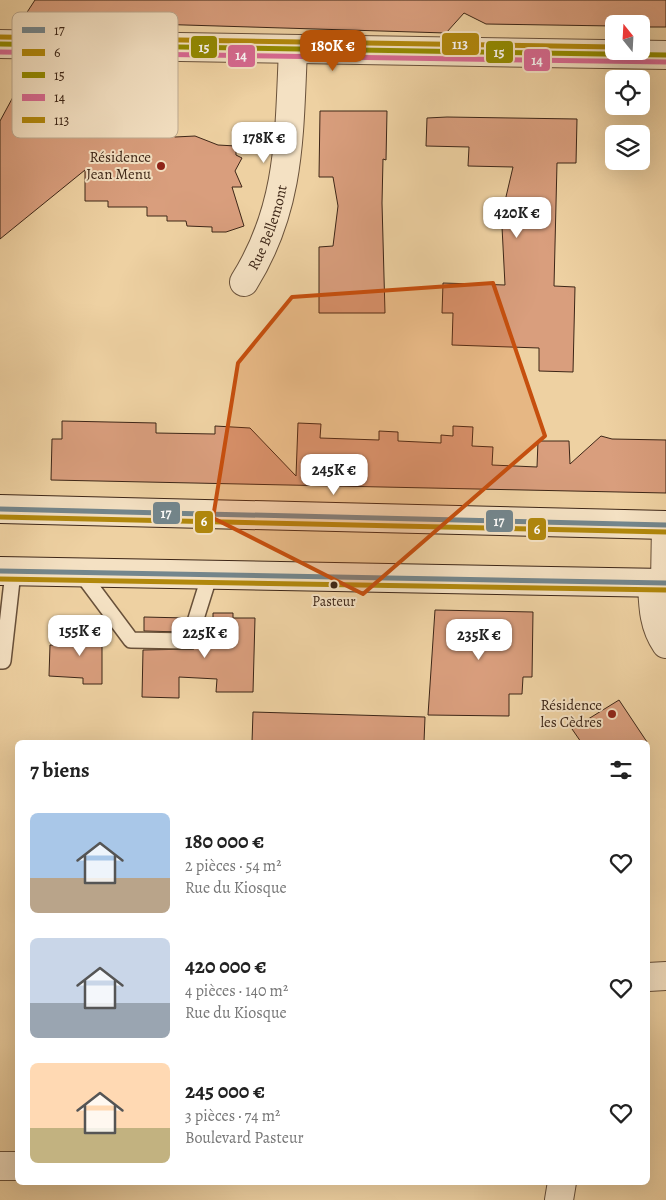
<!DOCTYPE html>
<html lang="fr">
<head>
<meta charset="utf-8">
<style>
	:root { --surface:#fff; --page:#f6f6f6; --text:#222; --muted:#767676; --accent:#b45309 }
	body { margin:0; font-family:Alegreya,serif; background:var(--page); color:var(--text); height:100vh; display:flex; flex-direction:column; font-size:19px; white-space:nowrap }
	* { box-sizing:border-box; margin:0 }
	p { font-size:16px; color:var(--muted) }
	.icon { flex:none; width:28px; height:28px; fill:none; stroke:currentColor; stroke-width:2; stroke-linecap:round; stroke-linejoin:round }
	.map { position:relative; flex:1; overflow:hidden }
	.drawer { position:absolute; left:15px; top:740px; width:635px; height:445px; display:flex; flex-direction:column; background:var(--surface); border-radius:8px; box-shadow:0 5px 20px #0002 }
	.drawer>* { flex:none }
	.needle { width:32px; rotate:342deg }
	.fabs { position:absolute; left:605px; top:15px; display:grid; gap:10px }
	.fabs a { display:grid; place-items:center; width:45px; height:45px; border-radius:8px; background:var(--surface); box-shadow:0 5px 20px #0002; font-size:25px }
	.price { position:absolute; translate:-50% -42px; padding:0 11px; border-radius:10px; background:#fff; color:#222; font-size:16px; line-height:32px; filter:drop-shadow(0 1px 2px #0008) }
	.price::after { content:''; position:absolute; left:50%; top:30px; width:15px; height:11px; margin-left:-8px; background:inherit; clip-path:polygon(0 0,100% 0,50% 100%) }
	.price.current { background:var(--accent); color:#fff }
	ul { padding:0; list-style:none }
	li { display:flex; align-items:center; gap:15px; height:125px; padding:0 15px }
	li span { display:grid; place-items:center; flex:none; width:140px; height:100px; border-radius:8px; color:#555 }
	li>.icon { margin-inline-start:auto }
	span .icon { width:60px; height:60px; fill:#fffc; stroke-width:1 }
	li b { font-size:21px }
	h2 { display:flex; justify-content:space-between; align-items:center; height:60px; padding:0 15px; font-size:21px }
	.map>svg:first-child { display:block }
</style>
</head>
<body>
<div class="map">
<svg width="666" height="1200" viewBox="0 0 666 1200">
	<rect width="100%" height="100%" fill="#eed1a2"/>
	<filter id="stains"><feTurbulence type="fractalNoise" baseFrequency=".004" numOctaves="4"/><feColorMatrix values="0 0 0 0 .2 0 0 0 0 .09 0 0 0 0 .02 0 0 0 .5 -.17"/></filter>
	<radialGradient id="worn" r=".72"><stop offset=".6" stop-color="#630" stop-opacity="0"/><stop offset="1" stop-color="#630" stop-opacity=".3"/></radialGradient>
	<g fill="#d99e7d" stroke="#3d2617">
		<path d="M35,0h631v27h-25v-3h-27v2l-128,-2 -22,-11 -18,20 -424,-13z"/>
		<path d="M80,91l12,7h20l1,12 15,10h24l23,17 20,-1 23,9 18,1v9l6,3 -7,13 7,16h-10l12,39 -18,6h-14v-5l-25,-1 -1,-5h-19v-5h-20v-9h-39v-6h-23v-31l-85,69v-118l13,-24 63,1z"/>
		<path d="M320,111h67l-1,49 -3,-1 -1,44 3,110h-66v-66l14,-1 5,-40 -5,-29h-14z"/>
		<path d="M447,117l130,2 -1,44h-19l-3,123 21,1 -2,85 -34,-1v-23l-87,-3 1,-32h-11l1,-30 62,2 -3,-58 3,-26 8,-34 -45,-1 1,-19 -43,-1 1,-28z"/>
		<path d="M62,421l94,2v10l59,1v-8l35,2 46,48 2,-53 23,1 -1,14 59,2v-9l19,1v9l43,2v-8l12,1v-10l20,1 -1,19 21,1 -1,18 45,2 1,-26h31l1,23 31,-28 11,3 54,1v53l-615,-13 1,-41h10z"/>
		<path d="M435,610l98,2 -1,65h-9l-1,17h-13v22l-81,-1z"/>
		<path d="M213,613h20v5h22l-2,74h-37l1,-13 -38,-2v21l-37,-1 1,-47 51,-1 4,-5 8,-26h7z"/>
		<path d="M144,617l42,1 -4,14 -38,-1z"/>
		<path d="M84,623h18v61h-19v-6l-34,-2 1,-31 34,1z"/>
		<path d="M619,700l28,42h-66l-9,-13z"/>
		<path d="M253,712l172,5 -1,25h-172z"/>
	</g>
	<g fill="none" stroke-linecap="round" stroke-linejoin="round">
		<g stroke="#69513a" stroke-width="18">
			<g id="service">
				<path d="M81,573l50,67 58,1 21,-67"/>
				<path d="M0,661h3l10,-89"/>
			</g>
		</g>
		<g stroke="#69513a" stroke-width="30">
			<g id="minor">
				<path d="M0,44l666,11"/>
				<path id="s1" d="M244,282c47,-75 45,-147 49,-232"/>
				<path d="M652,583c1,22 1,42 14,61"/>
				<path d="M665,583l1,-58"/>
				<path d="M648,977l18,-1"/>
				<path d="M0,1166h18"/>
				<path d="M559,1200l3,-18"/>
			</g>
		</g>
		<g stroke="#3d2617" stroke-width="30">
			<g id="secondary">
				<path d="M0,509l666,16"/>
				<path d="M0,571l666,12"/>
			</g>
		</g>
		<use href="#service" stroke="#f4e1c3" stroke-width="15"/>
		<use href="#minor" stroke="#f4e1c3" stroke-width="28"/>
		<use href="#secondary" stroke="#f4e1c3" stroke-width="28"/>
		<g stroke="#f4e1c3" stroke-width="9">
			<g id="bus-1">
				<path d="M0,509l666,16"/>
				<path d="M0,571l666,12"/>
			</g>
		</g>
		<g stroke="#f4e1c3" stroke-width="9">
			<g id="bus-2">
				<path d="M0,517l666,15"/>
				<path d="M0,579l666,11"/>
			</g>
		</g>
		<g stroke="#f4e1c3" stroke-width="9">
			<path id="bus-3" d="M0,44l666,11"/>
		</g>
		<g stroke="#f4e1c3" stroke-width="9">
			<path id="bus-4" d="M0,52l666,10"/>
		</g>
		<g stroke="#f4e1c3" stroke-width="9">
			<path id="bus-5" d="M0,37l614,10"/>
		</g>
		<use href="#bus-1" stroke="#73868d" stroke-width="5"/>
		<use href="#bus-2" stroke="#b1880c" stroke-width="5"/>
		<use href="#bus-3" stroke="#938b00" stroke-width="5"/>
		<use href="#bus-4" stroke="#d86992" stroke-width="5"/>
		<use href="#bus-5" stroke="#b1880c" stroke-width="5"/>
	</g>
	<path fill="#c64f0e" fill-opacity="0.2" stroke="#c64f0e" stroke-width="4" stroke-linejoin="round" d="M493,283l52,153 -182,158 -150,-76 25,-155 54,-66z"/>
	<g fill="#8f2418" stroke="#f4e1c3" stroke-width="2">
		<circle cx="161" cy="166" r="5"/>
		<circle cx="612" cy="714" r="5"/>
	</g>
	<circle fill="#3d2617" stroke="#f4e1c3" stroke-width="2" cx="334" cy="585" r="4.5"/>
	<g text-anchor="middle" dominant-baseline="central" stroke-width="4" stroke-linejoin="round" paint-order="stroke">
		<g font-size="14" fill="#3d2617" stroke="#f4e1c3">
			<text x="334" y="601">Pasteur</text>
		</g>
		<g font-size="15" fill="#3d2617" stroke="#f4e1c3" text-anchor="end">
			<text x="151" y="157">Résidence<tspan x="151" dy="17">Jean Menu</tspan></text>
			<text x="602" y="705">Résidence<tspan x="602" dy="17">les Cèdres</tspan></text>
		</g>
		<g font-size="15" fill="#3d2617" stroke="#f4e1c3">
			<text stroke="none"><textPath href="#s1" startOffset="60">Rue Bellemont</textPath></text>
		</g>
	</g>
	<rect x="12" y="12" width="166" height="126" rx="8" fill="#f4e1c3" stroke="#bda98f" stroke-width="1"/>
	<rect x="22" y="27" width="23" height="6" fill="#73868d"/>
	<rect x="22" y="49" width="23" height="7" fill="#b1880c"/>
	<rect x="22" y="72" width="23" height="6" fill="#938b00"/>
	<rect x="22" y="94" width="23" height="7" fill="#d86992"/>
	<rect x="22" y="117" width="23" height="6" fill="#b1880c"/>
	<g font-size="14" fill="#3d2617">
		<text x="54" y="35">17</text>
		<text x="54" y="57">6</text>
		<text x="54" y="80">15</text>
		<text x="54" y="102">14</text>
		<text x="54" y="125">113</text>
	</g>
	<g stroke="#f4e1c3" stroke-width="2">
		<rect x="441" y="32" width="39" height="24" rx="5" fill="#b1880c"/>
		<rect x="190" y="35" width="28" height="24" rx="5" fill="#938b00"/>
		<rect x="485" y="40" width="29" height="24" rx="5" fill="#938b00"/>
		<rect x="227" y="44" width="29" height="24" rx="5" fill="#d86992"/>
		<rect x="523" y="48" width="28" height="24" rx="5" fill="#d86992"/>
		<rect x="152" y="501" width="29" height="24" rx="5" fill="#73868d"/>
		<rect x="485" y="509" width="29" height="24" rx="5" fill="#73868d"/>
		<rect x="194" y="510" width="20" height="24" rx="5" fill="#b1880c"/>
		<rect x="527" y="517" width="20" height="24" rx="5" fill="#b1880c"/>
	</g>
	<g font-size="14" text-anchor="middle" font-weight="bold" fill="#fff">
		<text x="460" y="49">113</text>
		<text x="204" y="52">15</text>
		<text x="499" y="57">15</text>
		<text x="241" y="60">14</text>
		<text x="537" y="65">14</text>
		<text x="166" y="518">17</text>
		<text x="499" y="526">17</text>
		<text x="204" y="526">6</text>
		<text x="537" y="534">6</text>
	</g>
	<rect width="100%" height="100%" filter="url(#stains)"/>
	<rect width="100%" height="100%" fill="url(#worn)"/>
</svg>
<div class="fabs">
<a><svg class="needle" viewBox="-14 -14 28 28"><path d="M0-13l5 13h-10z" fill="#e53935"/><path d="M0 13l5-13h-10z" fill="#767676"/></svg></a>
<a><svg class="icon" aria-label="locate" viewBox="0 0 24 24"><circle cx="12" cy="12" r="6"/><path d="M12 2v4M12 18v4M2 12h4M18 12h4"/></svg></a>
<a><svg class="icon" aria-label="layers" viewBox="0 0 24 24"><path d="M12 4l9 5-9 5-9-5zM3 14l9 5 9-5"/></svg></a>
</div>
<b class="price current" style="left:333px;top:72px">180K €</b>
<b class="price" style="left:264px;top:164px">178K €</b>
<b class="price" style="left:517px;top:239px">420K €</b>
<b class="price" style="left:334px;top:496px">245K €</b>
<b class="price" style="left:80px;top:657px">155K €</b>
<b class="price" style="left:205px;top:659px">225K €</b>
<b class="price" style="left:479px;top:661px">235K €</b>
<section class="drawer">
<h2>7 biens<svg class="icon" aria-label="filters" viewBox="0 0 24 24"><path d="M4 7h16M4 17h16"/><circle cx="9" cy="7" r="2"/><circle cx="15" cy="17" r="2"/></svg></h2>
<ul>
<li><span style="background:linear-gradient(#a9c7e8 65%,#b9a48a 0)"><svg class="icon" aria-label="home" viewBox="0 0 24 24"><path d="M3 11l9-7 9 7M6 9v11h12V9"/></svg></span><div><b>180 000 €</b><p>2 pièces · 54 m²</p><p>Rue du Kiosque</p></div><svg class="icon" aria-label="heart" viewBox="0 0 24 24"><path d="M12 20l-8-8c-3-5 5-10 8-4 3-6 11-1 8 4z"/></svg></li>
<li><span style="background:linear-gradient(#c9d6e8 65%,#9aa5b1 0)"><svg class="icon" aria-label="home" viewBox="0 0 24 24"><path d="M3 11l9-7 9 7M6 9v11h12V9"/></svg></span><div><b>420 000 €</b><p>4 pièces · 140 m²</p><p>Rue du Kiosque</p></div><svg class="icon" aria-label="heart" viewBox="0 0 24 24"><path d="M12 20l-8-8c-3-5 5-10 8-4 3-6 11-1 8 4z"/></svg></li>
<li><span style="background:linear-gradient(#ffd9b3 65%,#c2b280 0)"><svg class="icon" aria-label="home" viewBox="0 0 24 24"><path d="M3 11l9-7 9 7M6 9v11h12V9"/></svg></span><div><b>245 000 €</b><p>3 pièces · 74 m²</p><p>Boulevard Pasteur</p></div><svg class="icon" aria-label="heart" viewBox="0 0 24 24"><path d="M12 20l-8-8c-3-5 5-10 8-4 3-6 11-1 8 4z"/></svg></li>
</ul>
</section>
</div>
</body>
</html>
